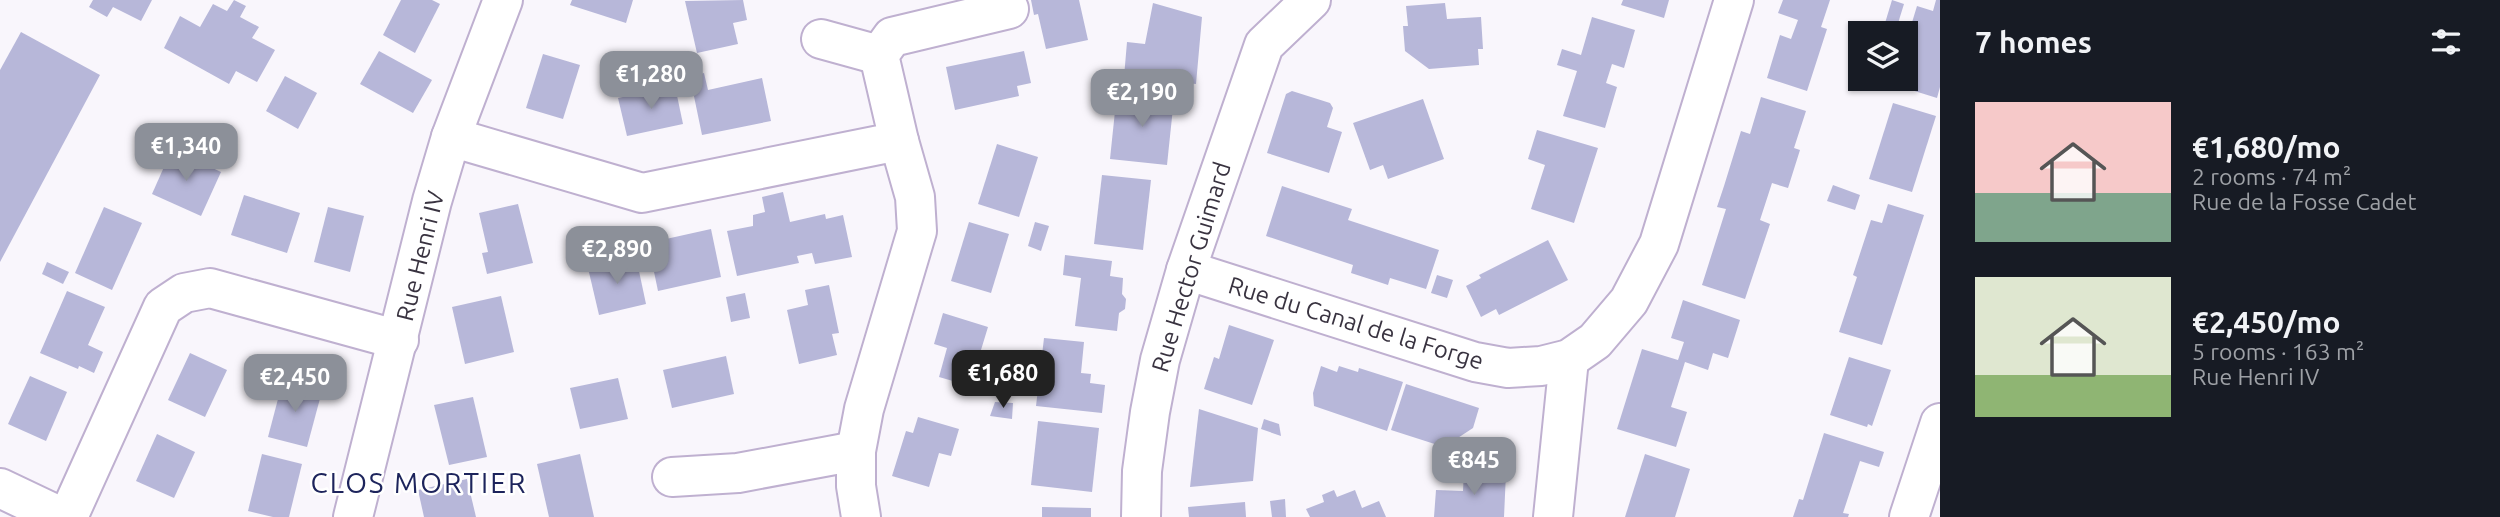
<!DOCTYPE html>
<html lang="en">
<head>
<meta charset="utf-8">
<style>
	:root { --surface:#171b24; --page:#20242c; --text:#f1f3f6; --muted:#9ea1a6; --accent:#8c9099 }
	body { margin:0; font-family:Ubuntu,sans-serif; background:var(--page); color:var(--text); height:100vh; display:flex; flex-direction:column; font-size:26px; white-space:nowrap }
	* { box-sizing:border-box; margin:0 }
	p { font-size:23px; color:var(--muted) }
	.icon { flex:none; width:38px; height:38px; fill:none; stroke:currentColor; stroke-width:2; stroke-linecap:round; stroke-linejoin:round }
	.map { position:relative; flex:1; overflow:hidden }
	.drawer { display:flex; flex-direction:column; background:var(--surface); width:560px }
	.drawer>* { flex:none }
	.tools { position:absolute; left:1848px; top:21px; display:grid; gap:14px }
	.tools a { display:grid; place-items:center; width:70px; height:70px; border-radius:0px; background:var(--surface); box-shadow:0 2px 5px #0004; font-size:35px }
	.price { position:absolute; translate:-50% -60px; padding:0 16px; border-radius:14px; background:var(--accent); color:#fff; font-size:23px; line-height:46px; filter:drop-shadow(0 2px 4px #0008) }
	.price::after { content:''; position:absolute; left:50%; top:42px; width:21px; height:16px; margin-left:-10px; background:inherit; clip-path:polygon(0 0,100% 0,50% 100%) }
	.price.current { background:#222; color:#fff }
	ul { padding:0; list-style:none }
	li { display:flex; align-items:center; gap:21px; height:175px; padding:0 35px }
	li span { display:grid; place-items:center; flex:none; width:196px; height:140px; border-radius:0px; color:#555 }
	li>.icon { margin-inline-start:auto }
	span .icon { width:84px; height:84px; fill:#fffc; stroke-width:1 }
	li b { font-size:30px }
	h2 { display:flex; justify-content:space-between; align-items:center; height:84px; padding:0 35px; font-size:30px }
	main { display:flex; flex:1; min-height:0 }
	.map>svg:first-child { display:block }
</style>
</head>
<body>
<main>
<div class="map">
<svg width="1940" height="517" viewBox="0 0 1940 517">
	<rect width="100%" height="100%" fill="#f9f6fc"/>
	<g fill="#b7b7d9">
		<path d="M93,0h59l-11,21 -28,-14 -6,10 -18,-10z"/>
		<path d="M234,0l12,6 -6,11 19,10 -7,11 23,12 -18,32 -21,-11 -7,13 -65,-36 16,-32 20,11 13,-23 14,7z"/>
		<path d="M401,0h31l8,4 -25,49 -32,-18z"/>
		<path d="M572,0h61l-7,23 -56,-18z"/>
		<path d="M743,0l4,20 -14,3 5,21 -41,9 -12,-52z"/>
		<path d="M1031,0h48l9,40 -42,9 -8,-35 -4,1z"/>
		<path d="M1623,0h46l-5,18 -43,-13z"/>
		<path d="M1783,0h47l-9,27 6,2 -20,62 -40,-13 13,-43 11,4 7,-19 -20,-7z"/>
		<path d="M1892,0l12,4 -9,29h-13z"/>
		<path d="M1936,0h4v87l-3,11 -45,-14 2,-5h12v-37l11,-36 16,5z"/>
		<path d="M1153,3l49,14 -6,67 -72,-7 3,-35 18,2z"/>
		<path d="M1445,3l2,16 34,-2 2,32h-5l1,16 -50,4 -24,-18 -2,-25h5l-2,-20z"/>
		<path d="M1592,17l43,13 -11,38 -12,-4 -6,19 11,4 -12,41 -42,-12 14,-45 -20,-6 5,-16 19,6z"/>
		<path d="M21,32l79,43 -100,187v-192z"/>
		<path d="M379,51l53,29 -19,33 -53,-29z"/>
		<path d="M1024,51l7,32 -14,3 2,10 -64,14 -9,-43z"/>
		<path d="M543,54l37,11 -17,54 -37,-11z"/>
		<path d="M704,73l4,17 54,-12 9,43 -69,14 -12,-58z"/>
		<path d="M285,76l32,17 -19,36 -32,-18z"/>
		<path d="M675,86l8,38 -56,12 -9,-38z"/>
		<path d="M1292,91l38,12 3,5 -6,19 15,5 -13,41 -62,-20 19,-59z"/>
		<path d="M1117,92l57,6 -7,67 -57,-6z"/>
		<path d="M1761,97l45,14 -12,37 6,2 -12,38 -16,-5 -12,37 10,4 -25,75 -43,-14 24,-76 -9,-2 7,-21 17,-55 9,3z"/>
		<path d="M1423,99l21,60 -56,20 -5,-14 -13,5 -17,-47z"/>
		<path d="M1893,103l43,13 -24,76 -43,-13z"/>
		<path d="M1537,130l61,18 -24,75 -43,-14 14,-44 -17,-6z"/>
		<path d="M997,144l41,13 -19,60 -41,-13z"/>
		<path d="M172,149l49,23 -20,44 -49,-22z"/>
		<path d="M1102,175l49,5 -8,70 -49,-6z"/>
		<path d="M1833,185l27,10 -5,15 -28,-9z"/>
		<path d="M1282,186l70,23 -4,11 91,30 -13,39 -36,-11 -2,7 -6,-2 -31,-10 2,-8 -87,-29z"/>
		<path d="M783,192l7,30 35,-8 1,5 17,-4 9,42 -37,7 -3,-11 -15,3 2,7 -62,13 -10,-45 26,-5v-11l12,-3 -3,-15z"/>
		<path d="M244,195l56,18 -13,40 -56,-18z"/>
		<path d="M518,204l15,59 -46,11 -5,-21 6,-1 -9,-39z"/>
		<path d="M1888,204l36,11 -42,130 -43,-13 18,-55 -4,-2 18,-55 11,3z"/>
		<path d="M104,207l38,16 -30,67 -37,-17z"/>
		<path d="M328,207l36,9 -14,56 -36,-10z"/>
		<path d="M969,222l40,12 -18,59 -40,-12z"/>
		<path d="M1035,222l14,4 -8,25 -13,-5z"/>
		<path d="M711,229l10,48 -63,14 -10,-48z"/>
		<path d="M1548,240l20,40 -69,35 -3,-6 -15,8 -15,-31 15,-8 -2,-3z"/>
		<path d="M1065,255l47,6 -2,15 13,2 -1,16 4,5 -1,10 -6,4 -2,18 -42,-5 6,-48 -18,-3z"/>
		<path d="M636,257l10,47 -47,11 -11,-47z"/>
		<path d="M47,262l22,10 -6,12 -21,-10z"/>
		<path d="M1437,275l16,5 -6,18 -16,-5z"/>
		<path d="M829,285l10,48 -7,1 5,21 -38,9 -12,-54 21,-5 -3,-15z"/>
		<path d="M67,291l38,16 -17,38 15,7 -9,21 -15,-7 -1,3 -38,-16z"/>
		<path d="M745,293l5,25 -19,4 -5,-25z"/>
		<path d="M501,296l13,56 -49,12 -13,-57z"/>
		<path d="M1683,300l57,20 -12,38 -15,-5 -5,17 -23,-8 -14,45 16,5 -11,35 -59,-18 25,-80 36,11 6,-18 -13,-4z"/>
		<path d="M943,313l45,14 -18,59 -31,-9 8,-29 -13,-4z"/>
		<path d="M1229,325l45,15 -22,65 -48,-16 10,-32 5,2z"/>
		<path d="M1044,338l40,4 -3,31 10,1 -1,9 15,2 -3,28 -66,-7z"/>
		<path d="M190,353l37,17 -22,47 -37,-17z"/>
		<path d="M726,356l8,38 -62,14 -9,-38z"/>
		<path d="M1849,357l42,13 -19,56 -4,-2 -1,3 -37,-12z"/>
		<path d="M1321,366l16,6 2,-6 19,6 1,-4 44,14 -16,49 -73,-25 -1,-13z"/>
		<path d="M30,376l37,16 -21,49 -38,-17z"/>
		<path d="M618,378l10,41 -48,10 -10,-41z"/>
		<path d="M283,380l39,11 -15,56 -39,-10z"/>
		<path d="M1406,384l73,24 -6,20 -29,19 -53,-17z"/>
		<path d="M473,397l14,60 -38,8 -15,-60z"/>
		<path d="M995,402l18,1 -1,16 -22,-3z"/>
		<path d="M1199,409l59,19 -5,53 -63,6z"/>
		<path d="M918,417l41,12 -8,27 -12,-3 -10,34 -37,-11 14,-45 7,2z"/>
		<path d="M1264,419l15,5 2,12 -20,-7z"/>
		<path d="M1038,421l61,7 -7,64 -61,-7z"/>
		<path d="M1824,433l60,19 -5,15 -19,-6 -17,52 6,1 -1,3h-55l6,-18 4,1z"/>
		<path d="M157,434l38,18 -21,46 -38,-17z"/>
		<path d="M262,454l40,10 -13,53h-16l-25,-6z"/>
		<path d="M580,454l14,63h-45l-12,-53z"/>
		<path d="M1645,454l45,15 -15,48h-50z"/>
		<path d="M1464,470l42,3 -2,44h-70l2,-27 27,1z"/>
		<path d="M467,479l9,38h-52l-6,-27z"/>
		<path d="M1334,490l3,7 18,-7 7,18 17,-7 7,16h-76l-4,-8 18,-7 -2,-7z"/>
		<path d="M1285,499l1,18h-14l-2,-16z"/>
		<path d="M1245,502l1,15h-57l-1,-10z"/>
		<path d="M1042,507l49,1v9h-49z"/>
	</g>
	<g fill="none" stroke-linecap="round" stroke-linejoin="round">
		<g stroke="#bfb0d0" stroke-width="42">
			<g id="minor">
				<path d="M821,39l58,16"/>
				<path d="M451,137l191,56 257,-52 -20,-86 13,-18 117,-28"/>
				<path d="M1186,270l289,92 33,6 33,-2 28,-7 26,-18 34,-40 30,-57 75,-244"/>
				<path d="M672,477l66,-4 118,-22"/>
				<path d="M0,488l61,29"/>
				<path d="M68,517l95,-210 21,-14 26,-5 189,52"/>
				<path d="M353,517l79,-316 19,-64 52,-137"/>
				<path d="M861,517l-5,-31v-35l8,-42 53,-178 -2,-34 -16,-56"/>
				<path d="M1141,517l1,-46 8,-59 10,-52 26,-90 78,-225 47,-45"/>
				<path d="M1553,517l16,-158"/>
				<path d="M1909,517l31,-94"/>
			</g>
		</g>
		<use href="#minor" stroke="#fff" stroke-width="38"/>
	</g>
	<g text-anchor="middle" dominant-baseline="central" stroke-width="5" stroke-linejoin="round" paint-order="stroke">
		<g font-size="24" fill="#393340" stroke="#fff">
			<text transform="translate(420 256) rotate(-76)">Rue Henri IV</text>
			<text transform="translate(1191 267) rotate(-73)">Rue Hector Guimard</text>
			<text transform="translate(1356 323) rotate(17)">Rue du Canal de la Forge</text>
		</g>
		<g font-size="28" letter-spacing="2" fill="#1d245c" stroke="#fff">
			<text x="419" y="482">CLOS MORTIER</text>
		</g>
	</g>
</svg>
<div class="tools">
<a><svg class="icon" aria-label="layers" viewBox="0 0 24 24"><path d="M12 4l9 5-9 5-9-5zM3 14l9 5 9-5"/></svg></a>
</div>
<b class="price" style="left:651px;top:111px">€1,280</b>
<b class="price" style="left:1142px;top:129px">€2,190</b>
<b class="price" style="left:186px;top:183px">€1,340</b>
<b class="price" style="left:617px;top:286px">€2,890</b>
<b class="price current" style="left:1003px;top:410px">€1,680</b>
<b class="price" style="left:295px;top:414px">€2,450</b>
<b class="price" style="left:1474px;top:497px">€845</b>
</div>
<section class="drawer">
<h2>7 homes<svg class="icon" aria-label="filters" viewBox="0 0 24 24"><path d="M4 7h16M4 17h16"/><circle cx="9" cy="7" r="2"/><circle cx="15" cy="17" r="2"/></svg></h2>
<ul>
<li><span style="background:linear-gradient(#f6c9c9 65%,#7fa58c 0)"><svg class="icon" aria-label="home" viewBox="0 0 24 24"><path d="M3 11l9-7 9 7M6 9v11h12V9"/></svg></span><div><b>€1,680/mo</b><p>2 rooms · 74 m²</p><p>Rue de la Fosse Cadet</p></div></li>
<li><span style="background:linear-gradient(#dfe7d0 70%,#8fb573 0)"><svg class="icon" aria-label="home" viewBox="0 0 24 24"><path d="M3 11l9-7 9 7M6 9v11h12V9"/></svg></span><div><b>€2,450/mo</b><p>5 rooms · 163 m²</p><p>Rue Henri IV</p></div></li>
</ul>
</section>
</main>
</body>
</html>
